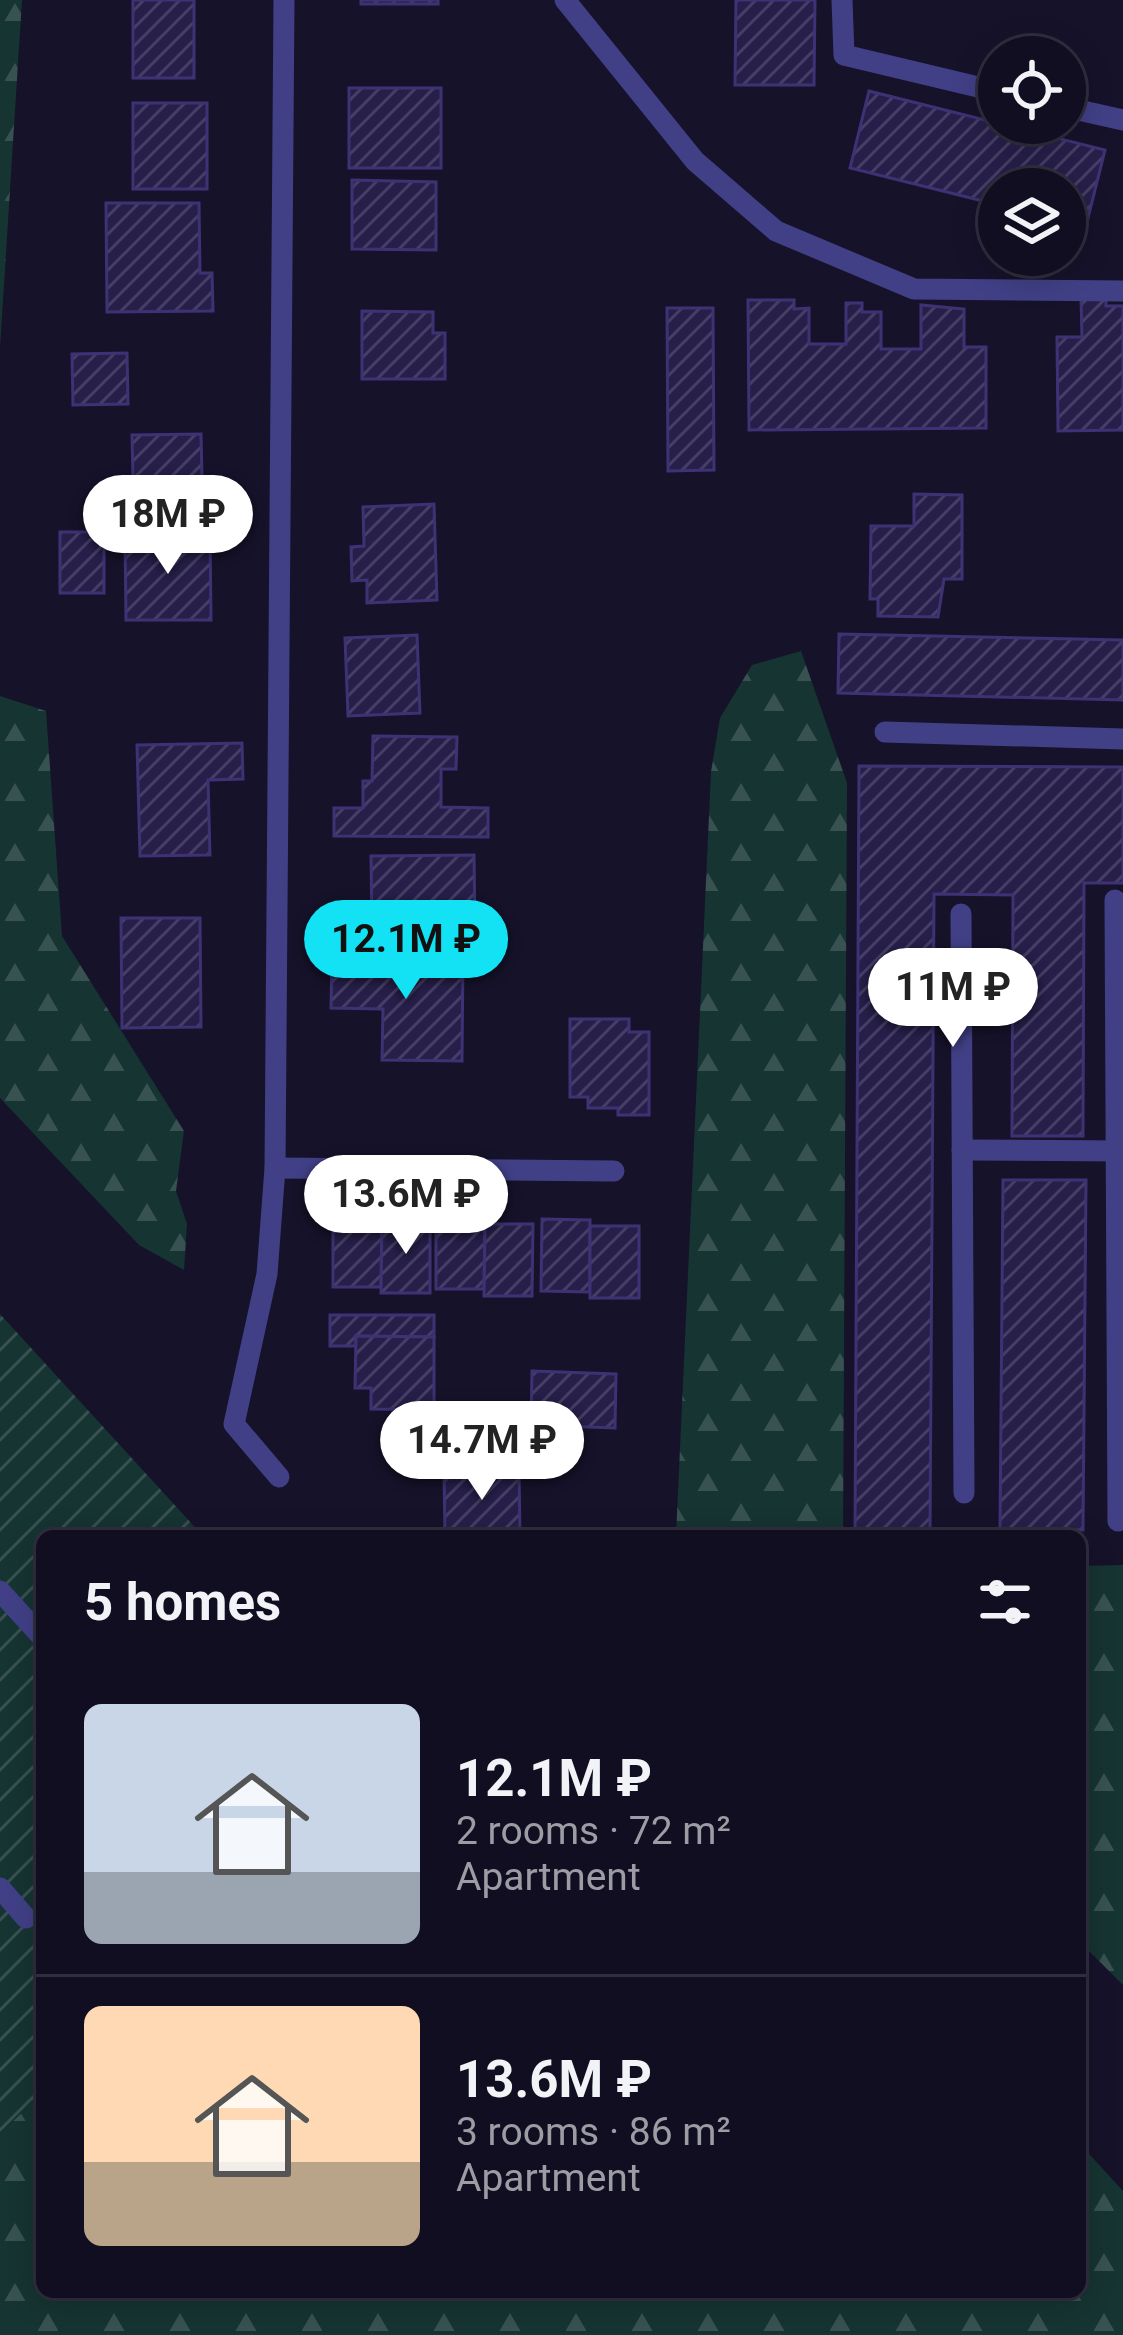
<!DOCTYPE html>
<html lang="en">
<head>
<meta charset="utf-8">
<style>
	:root { --surface:#100e20; --page:#191729; --text:#f1f3f6; --muted:#9c9ca5; --line:#302e3e; --accent:#13e2f4 }
	body { margin:0; font-family:Roboto,sans-serif; background:var(--page); color:var(--text); height:100vh; display:flex; flex-direction:column; font-size:45px; white-space:nowrap }
	* { box-sizing:border-box; margin:0 }
	p { font-size:39px; color:var(--muted) }
	.icon { flex:none; width:66px; height:66px; fill:none; stroke:currentColor; stroke-width:2; stroke-linecap:round; stroke-linejoin:round }
	.map { position:relative; flex:1; overflow:hidden }
	.drawer { position:absolute; left:36px; top:1530px; width:1050px; height:768px; display:flex; flex-direction:column; background:var(--surface); border-radius:18px; box-shadow:0 6px 30px #0003,0 0 0 3px var(--line) }
	.drawer>* { flex:none }
	.fabs { position:absolute; left:978px; top:36px; display:grid; gap:24px }
	.fabs a { display:grid; place-items:center; width:108px; height:108px; border-radius:50%; background:var(--surface); box-shadow:0 6px 30px #0003,0 0 0 3px var(--line); font-size:60px }
	.price { position:absolute; translate:-50% -102px; padding:0 27px; border-radius:42px; background:#fff; color:#222; font-size:39px; line-height:78px; filter:drop-shadow(0 3px 6px #0008) }
	.price::after { content:''; position:absolute; left:50%; top:72px; width:36px; height:27px; margin-left:-18px; background:inherit; clip-path:polygon(0 0,100% 0,50% 100%) }
	.price.on { background:var(--accent); color:#111 }
	ul { padding:0; list-style:none }
	li { display:flex; align-items:center; gap:36px; height:300px; padding:0 48px }
	li+li { border-top:3px solid var(--line) }
	li span { display:grid; place-items:center; flex:none; width:336px; height:240px; border-radius:18px; color:#555 }
	li>.icon { margin-inline-start:auto }
	span .icon { width:144px; height:144px; fill:#fffc; stroke-width:1 }
	li b { font-size:51px }
	h2 { display:flex; justify-content:space-between; align-items:center; height:144px; padding:0 48px; font-size:51px }
	.map>svg:first-child { display:block }
</style>
</head>
<body>
<div class="map">
<svg width="1123" height="2335" viewBox="0 0 1123 2335">
	<defs>
		<pattern id="forest-firs" width="22" height="20" patternUnits="userSpaceOnUse" patternTransform="scale(3)"><rect width="22" height="20" fill="#163432"/><path d="M5 1l3.5 6h-7zM16 11l3.5 6h-7z" fill="#385151"/></pattern>
		<pattern id="garden-furrows" width="10" height="10" patternUnits="userSpaceOnUse" patternTransform="scale(3)"><rect width="10" height="10" fill="#163432"/><path d="M-1 1l2-2M0 10L10 0M9 11l2-2" fill="none" stroke="#385151"/></pattern>
		<pattern id="building-hatch" width="6" height="6" patternUnits="userSpaceOnUse" patternTransform="scale(3)"><rect width="6" height="6" fill="#271f4a"/><path d="M-1 1l2-2M0 6l6-6M5 7l2-2" fill="none" stroke="#463f65"/></pattern>
	</defs>
	<rect width="100%" height="100%" fill="#16122a"/>
	<g fill="url(#forest-firs)">
		<path d="M0,0h22l-22,348z"/>
		<path d="M801,651l46,132 -4,753h-167l35,-764 9,-54 32,-53z"/>
		<path d="M0,696l46,15 16,225 122,195 -8,60 11,33 -3,46 -45,-25 -139,-147z"/>
		<path d="M1123,1565v420l-43,-43v-376z"/>
		<path d="M42,2094v198h1038v-148l43,47v144h-1123v-202z"/>
	</g>
	<path fill="url(#garden-furrows)" d="M0,1314l203,222h-161v558l-42,39z"/>
	<g fill="url(#building-hatch)" stroke="#3e3275" stroke-width="3">
		<rect x="133" y="0" width="61" height="78"/>
		<rect x="361" y="0" width="77" height="4"/>
		<path d="M736,0h79l-1,85h-79z"/>
		<rect x="349" y="88" width="92" height="80"/>
		<path d="M869,91l236,59 -19,76 -21,-5v-32h-66v16l-149,-37z"/>
		<rect x="133" y="103" width="74" height="86"/>
		<path d="M352,180l84,2v68l-84,-1z"/>
		<path d="M106,203h93l1,70h12l1,38 -106,1z"/>
		<path d="M1081,298h25v8h17v124l-65,1 -1,-94h25z"/>
		<path d="M748,300h46v9l15,-1v36h37v-41h16v9h19v37h40v-44l43,4v38h22v81l-237,2z"/>
		<path d="M667,308h46l1,162 -46,1z"/>
		<path d="M362,311l71,1v21h12v46h-83z"/>
		<path d="M127,353l1,51 -55,1 -1,-51z"/>
		<path d="M201,434l2,87 -69,1 -2,-87z"/>
		<path d="M914,494l48,1v84h-18l-6,38 -60,-1v-17h-8l1,-73h43z"/>
		<path d="M434,504l3,96 -70,3v-23l-15,1 -1,-34 13,-1 -1,-39z"/>
		<rect x="60" y="532" width="44" height="61"/>
		<path d="M210,533l1,87h-85l-1,-85z"/>
		<path d="M839,634l284,6v60l-285,-7z"/>
		<path d="M417,635l3,78 -72,3 -3,-78z"/>
		<path d="M373,736l84,1 -1,32h-15v38l47,1v29l-154,-1v-28h29v-27h9z"/>
		<path d="M242,743l1,36 -35,1 2,75 -70,1 -3,-111z"/>
		<path d="M859,766l264,1v116h-39l-1,253h-71l1,-241 -79,-1 -4,642h-75z"/>
		<path d="M474,855l1,72 -103,1 -1,-72z"/>
		<path d="M121,918h79l1,109 -79,1z"/>
		<path d="M332,955l131,2 -1,104 -80,-1 1,-51 -52,-1z"/>
		<path d="M570,1019h59v13h20v83h-31v-7h-30v-11h-18z"/>
		<path d="M1003,1180h83l-3,350h-83z"/>
		<path d="M333,1215h49l-1,72h-48z"/>
		<path d="M436,1217l49,1 -1,71h-48z"/>
		<path d="M542,1219l48,1v72l-49,-1z"/>
		<path d="M382,1221l48,1v71h-49z"/>
		<path d="M485,1224h48l-1,72h-48z"/>
		<rect x="590" y="1226" width="49" height="72"/>
		<path d="M330,1315h104v22l-78,-1v10h-26z"/>
		<path d="M356,1336l78,1v73l-63,-1v-21h-16z"/>
		<path d="M532,1371l84,3 -1,54 -84,-3z"/>
		<path d="M519,1470l1,66h-75l-1,-65z"/>
	</g>
	<g fill="none" stroke-linecap="round" stroke-linejoin="round">
		<g stroke="#414087" stroke-width="21">
			<path d="M565,0l130,161 81,70 138,58 209,2"/>
			<path d="M842,0l2,55 155,37"/>
			<path d="M1065,107l58,13"/>
			<path d="M885,732l238,7"/>
			<path d="M1115,900l3,621"/>
			<path d="M961,914l3,579"/>
			<path d="M962,1150l161,1"/>
			<path d="M275,1168l339,3"/>
			<path d="M279,1477l-45,-53 33,-150 8,-106 9,-1168"/>
			<path d="M0,1591l42,46"/>
			<path d="M0,1888l26,30"/>
		</g>
	</g>
</svg>
<div class="fabs">
<a><svg class="icon" aria-label="locate" viewBox="0 0 24 24"><circle cx="12" cy="12" r="6"/><path d="M12 2v4M12 18v4M2 12h4M18 12h4"/></svg></a>
<a><svg class="icon" aria-label="layers" viewBox="0 0 24 24"><path d="M12 4l9 5-9 5-9-5zM3 14l9 5 9-5"/></svg></a>
</div>
<b class="price" style="left:168px;top:577px">18M ₽</b>
<b class="price on" style="left:406px;top:1002px">12.1M ₽</b>
<b class="price" style="left:953px;top:1050px">11M ₽</b>
<b class="price" style="left:406px;top:1257px">13.6M ₽</b>
<b class="price" style="left:482px;top:1503px">14.7M ₽</b>
<section class="drawer">
<h2>5 homes<svg class="icon" aria-label="filters" viewBox="0 0 24 24"><path d="M4 7h16M4 17h16"/><circle cx="9" cy="7" r="2"/><circle cx="15" cy="17" r="2"/></svg></h2>
<ul>
<li><span style="background:linear-gradient(#c9d6e8 70%,#9aa5b1 0)"><svg class="icon" aria-label="home" viewBox="0 0 24 24"><path d="M3 11l9-7 9 7M6 9v11h12V9"/></svg></span><div><b>12.1M ₽</b><p>2 rooms · 72 m²</p><p>Apartment</p></div></li>
<li><span style="background:linear-gradient(#ffd9b3 65%,#b9a48a 0)"><svg class="icon" aria-label="home" viewBox="0 0 24 24"><path d="M3 11l9-7 9 7M6 9v11h12V9"/></svg></span><div><b>13.6M ₽</b><p>3 rooms · 86 m²</p><p>Apartment</p></div></li>
</ul>
</section>
</div>
</body>
</html>
